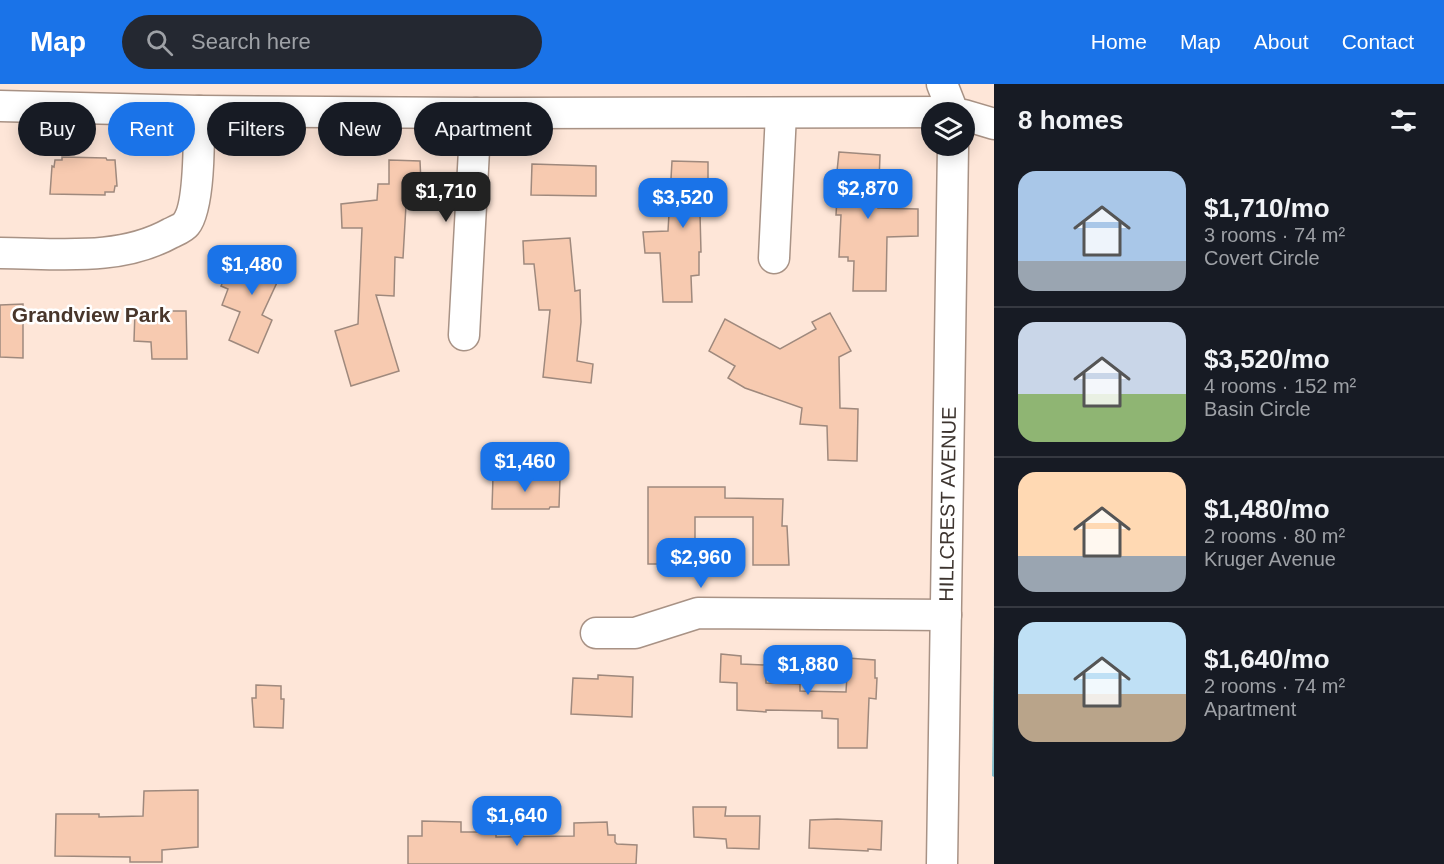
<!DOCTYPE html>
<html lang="en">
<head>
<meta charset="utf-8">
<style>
	:root { --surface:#171b24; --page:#242831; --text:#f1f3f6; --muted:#9ea1a6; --line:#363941; --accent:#1a73e8 }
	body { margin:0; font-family:Arial,sans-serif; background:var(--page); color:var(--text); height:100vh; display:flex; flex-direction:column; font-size:22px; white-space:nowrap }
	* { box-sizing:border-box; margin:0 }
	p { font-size:20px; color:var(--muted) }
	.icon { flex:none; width:33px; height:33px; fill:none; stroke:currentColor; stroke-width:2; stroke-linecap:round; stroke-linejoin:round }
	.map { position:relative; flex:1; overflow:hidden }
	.side { display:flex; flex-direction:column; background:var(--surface); width:450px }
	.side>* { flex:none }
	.top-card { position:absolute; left:18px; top:18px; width:570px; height:54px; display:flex; gap:12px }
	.fabs { position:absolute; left:921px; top:18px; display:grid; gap:12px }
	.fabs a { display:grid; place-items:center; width:54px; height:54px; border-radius:50%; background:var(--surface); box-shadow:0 3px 15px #0003; font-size:30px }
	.price { position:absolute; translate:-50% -51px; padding:0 14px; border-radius:12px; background:var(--accent); color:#fff; font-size:20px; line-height:39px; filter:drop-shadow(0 2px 3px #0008) }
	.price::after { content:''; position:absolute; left:50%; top:36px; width:18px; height:14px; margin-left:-9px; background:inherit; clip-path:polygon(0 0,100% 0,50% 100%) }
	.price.active { background:#222; color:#fff }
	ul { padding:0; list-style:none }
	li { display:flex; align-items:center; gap:18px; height:150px; padding:0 24px }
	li+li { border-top:2px solid var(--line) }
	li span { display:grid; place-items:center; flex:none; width:168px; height:120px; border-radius:18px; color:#555 }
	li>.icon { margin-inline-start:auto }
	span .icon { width:72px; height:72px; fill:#fffc; stroke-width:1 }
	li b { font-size:26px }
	h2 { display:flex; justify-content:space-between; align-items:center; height:72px; padding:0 24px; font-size:26px }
	.chip { padding:0 21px; border-radius:27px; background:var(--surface); box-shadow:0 3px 15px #0003; font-size:21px; line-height:54px }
	.chip.active { background:var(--accent); color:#fff }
	header { display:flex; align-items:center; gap:36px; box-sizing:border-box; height:84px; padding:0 30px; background:var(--accent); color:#fff }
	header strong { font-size:28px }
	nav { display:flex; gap:33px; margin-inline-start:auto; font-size:21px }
	.search { width:420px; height:54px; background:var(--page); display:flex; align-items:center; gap:15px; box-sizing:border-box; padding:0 21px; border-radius:33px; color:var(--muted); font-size:22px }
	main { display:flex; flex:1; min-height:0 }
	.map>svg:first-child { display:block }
</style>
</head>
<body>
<header>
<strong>Map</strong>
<div class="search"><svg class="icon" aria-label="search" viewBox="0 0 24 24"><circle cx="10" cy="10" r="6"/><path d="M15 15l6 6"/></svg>Search here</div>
<nav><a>Home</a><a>Map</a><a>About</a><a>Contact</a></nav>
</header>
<main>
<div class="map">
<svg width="994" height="780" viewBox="0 0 994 780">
	<rect width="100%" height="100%" fill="#fee6d8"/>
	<path fill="#83bdcb" d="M994,553v140l-2,-1z"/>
	<g fill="#f7cab0" stroke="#9f897d" stroke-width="1.5">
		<path d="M839,68l41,3 -2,53 40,1v27l-31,1 -1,54h-33l1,-30h-6v-4h-9l2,-42h-5l2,-34h-2z"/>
		<path d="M62,73l44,1 1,2h8l2,26h-2l-1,6h-9v3l-55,-1 2,-28 2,1 1,-7h7z"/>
		<path d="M389,76l31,1 1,22h4v23l-19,-1 -3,53 -8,-1 -1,39 -18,-1 23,76 -48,15 -16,-55 23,-7 4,-96h-20l-1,-24 36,-4 1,-16h11z"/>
		<path d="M672,77l36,1v19l9,-1 -1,34h-16l1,38h-2v23l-8,1 1,26h-29l-3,-49h-15l-2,-21 25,-1z"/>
		<path d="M532,80l64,2v30l-65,-1z"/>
		<path d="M570,154l5,53 5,-1 1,32 -4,39 16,3 -2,19 -48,-6 7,-67h-11l-5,-46h-10l-1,-23z"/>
		<path d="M250,162l36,17 -24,52 10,5 -14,33 -29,-13 11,-28 -18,-7 6,-16 -7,-3 8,-18 7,3 8,-15 2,1z"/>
		<path d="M23,220v54l-23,-1v-52z"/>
		<path d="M135,227h51l1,48h-35l-1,-17 -17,-1z"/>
		<path d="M830,229l21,38 -12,6 1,51 18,1 -1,52 -29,-1 -1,-34 -27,-2 2,-16 -57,-20 -17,-10 7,-12 -26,-15 16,-32 55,30 36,-20 -4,-7z"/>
		<path d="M493,392l67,3 -1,28h-9l-1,2h-57z"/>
		<path d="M648,403h77v11l58,1 -1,27h5l2,39h-36v-48h-58v47h-47z"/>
		<path d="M721,570l20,2v8l25,1v18l34,1v7l46,1 2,-34 27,2v18h2l-1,21 -7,-1 -2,50h-29v-29l-16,-1v-7l-56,-1v2l-29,-2v-27l-17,-1z"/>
		<path d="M598,591l35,2 -1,40 -61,-3 2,-36 25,1z"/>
		<path d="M256,601l25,1v13h3l-1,29 -29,-1 -2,-29h4z"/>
		<path d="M198,706v57l-36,3v12h-32v-5l-75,-1 1,-42h43v3l44,-1 1,-25z"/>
		<path d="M693,723h33l-1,9h35l-1,33 -32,-1 -1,-9 -32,-2z"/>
		<path d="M837,735l45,2 -1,29 -13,-1v2l-59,-3 1,-28z"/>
		<path d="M422,737l39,1v10h35v5l78,-1v-13l33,-1 1,13h7v7l2,2 20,1 -1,19h-228v-28h14z"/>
	</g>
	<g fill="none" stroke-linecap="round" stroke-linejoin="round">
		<g stroke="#a89285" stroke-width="33">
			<g id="minor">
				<path d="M942,0l11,28"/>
				<path d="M0,22l199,5 277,2 478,-1"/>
				<path d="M964,31l30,9"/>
				<path d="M0,169c57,0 119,9 171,-20 4,-2 12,-5 15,-9 14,-17 13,-89 13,-113"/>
				<path d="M774,174l7,-145"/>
				<path d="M464,251l12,-222"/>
				<path d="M596,549h39l63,-20 248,2"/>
				<path id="s1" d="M942,780l11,-718"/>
			</g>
		</g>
		<use href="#minor" stroke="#fff" stroke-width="30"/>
	</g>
	<g text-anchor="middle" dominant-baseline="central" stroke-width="5" stroke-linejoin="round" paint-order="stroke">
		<g font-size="20" fill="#3d342f" stroke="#fff">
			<text stroke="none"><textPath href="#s1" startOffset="360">HILLCREST AVENUE</textPath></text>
		</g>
		<g font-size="21" font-weight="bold" fill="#48362b" stroke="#fff">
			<text x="91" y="230">Grandview Park</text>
		</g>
	</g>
</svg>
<div class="fabs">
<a><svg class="icon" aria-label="layers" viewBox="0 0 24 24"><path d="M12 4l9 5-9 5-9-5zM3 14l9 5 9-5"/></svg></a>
</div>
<b class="price" style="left:868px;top:136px">$2,870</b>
<b class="price active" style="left:446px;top:139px">$1,710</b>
<b class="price" style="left:683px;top:145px">$3,520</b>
<b class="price" style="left:252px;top:212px">$1,480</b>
<b class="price" style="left:525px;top:409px">$1,460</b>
<b class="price" style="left:701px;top:505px">$2,960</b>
<b class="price" style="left:808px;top:612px">$1,880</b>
<b class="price" style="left:517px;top:763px">$1,640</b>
<div class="top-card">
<a class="chip">Buy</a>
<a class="chip active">Rent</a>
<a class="chip">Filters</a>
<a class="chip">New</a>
<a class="chip">Apartment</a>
</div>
</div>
<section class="side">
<h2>8 homes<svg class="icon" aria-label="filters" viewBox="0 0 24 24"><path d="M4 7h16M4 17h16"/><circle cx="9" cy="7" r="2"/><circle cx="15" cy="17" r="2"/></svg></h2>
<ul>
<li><span style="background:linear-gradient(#a9c7e8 75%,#9aa5b1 0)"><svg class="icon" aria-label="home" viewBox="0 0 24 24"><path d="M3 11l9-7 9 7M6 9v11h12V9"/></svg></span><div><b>$1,710/mo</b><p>3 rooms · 74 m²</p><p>Covert Circle</p></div></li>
<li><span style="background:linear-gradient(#c9d6e8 60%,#8fb573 0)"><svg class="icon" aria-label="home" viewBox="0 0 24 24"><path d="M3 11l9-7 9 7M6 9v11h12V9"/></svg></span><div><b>$3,520/mo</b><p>4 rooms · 152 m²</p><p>Basin Circle</p></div></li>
<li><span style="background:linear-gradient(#ffd9b3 70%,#9aa5b1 0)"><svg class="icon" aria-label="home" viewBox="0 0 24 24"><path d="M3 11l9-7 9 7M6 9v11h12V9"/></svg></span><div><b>$1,480/mo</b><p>2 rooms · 80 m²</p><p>Kruger Avenue</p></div></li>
<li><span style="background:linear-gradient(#bfe0f5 60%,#b9a48a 0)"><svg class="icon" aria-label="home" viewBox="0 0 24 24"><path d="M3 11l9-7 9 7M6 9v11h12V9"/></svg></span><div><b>$1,640/mo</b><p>2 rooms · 74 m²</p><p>Apartment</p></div></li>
</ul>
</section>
</main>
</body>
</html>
